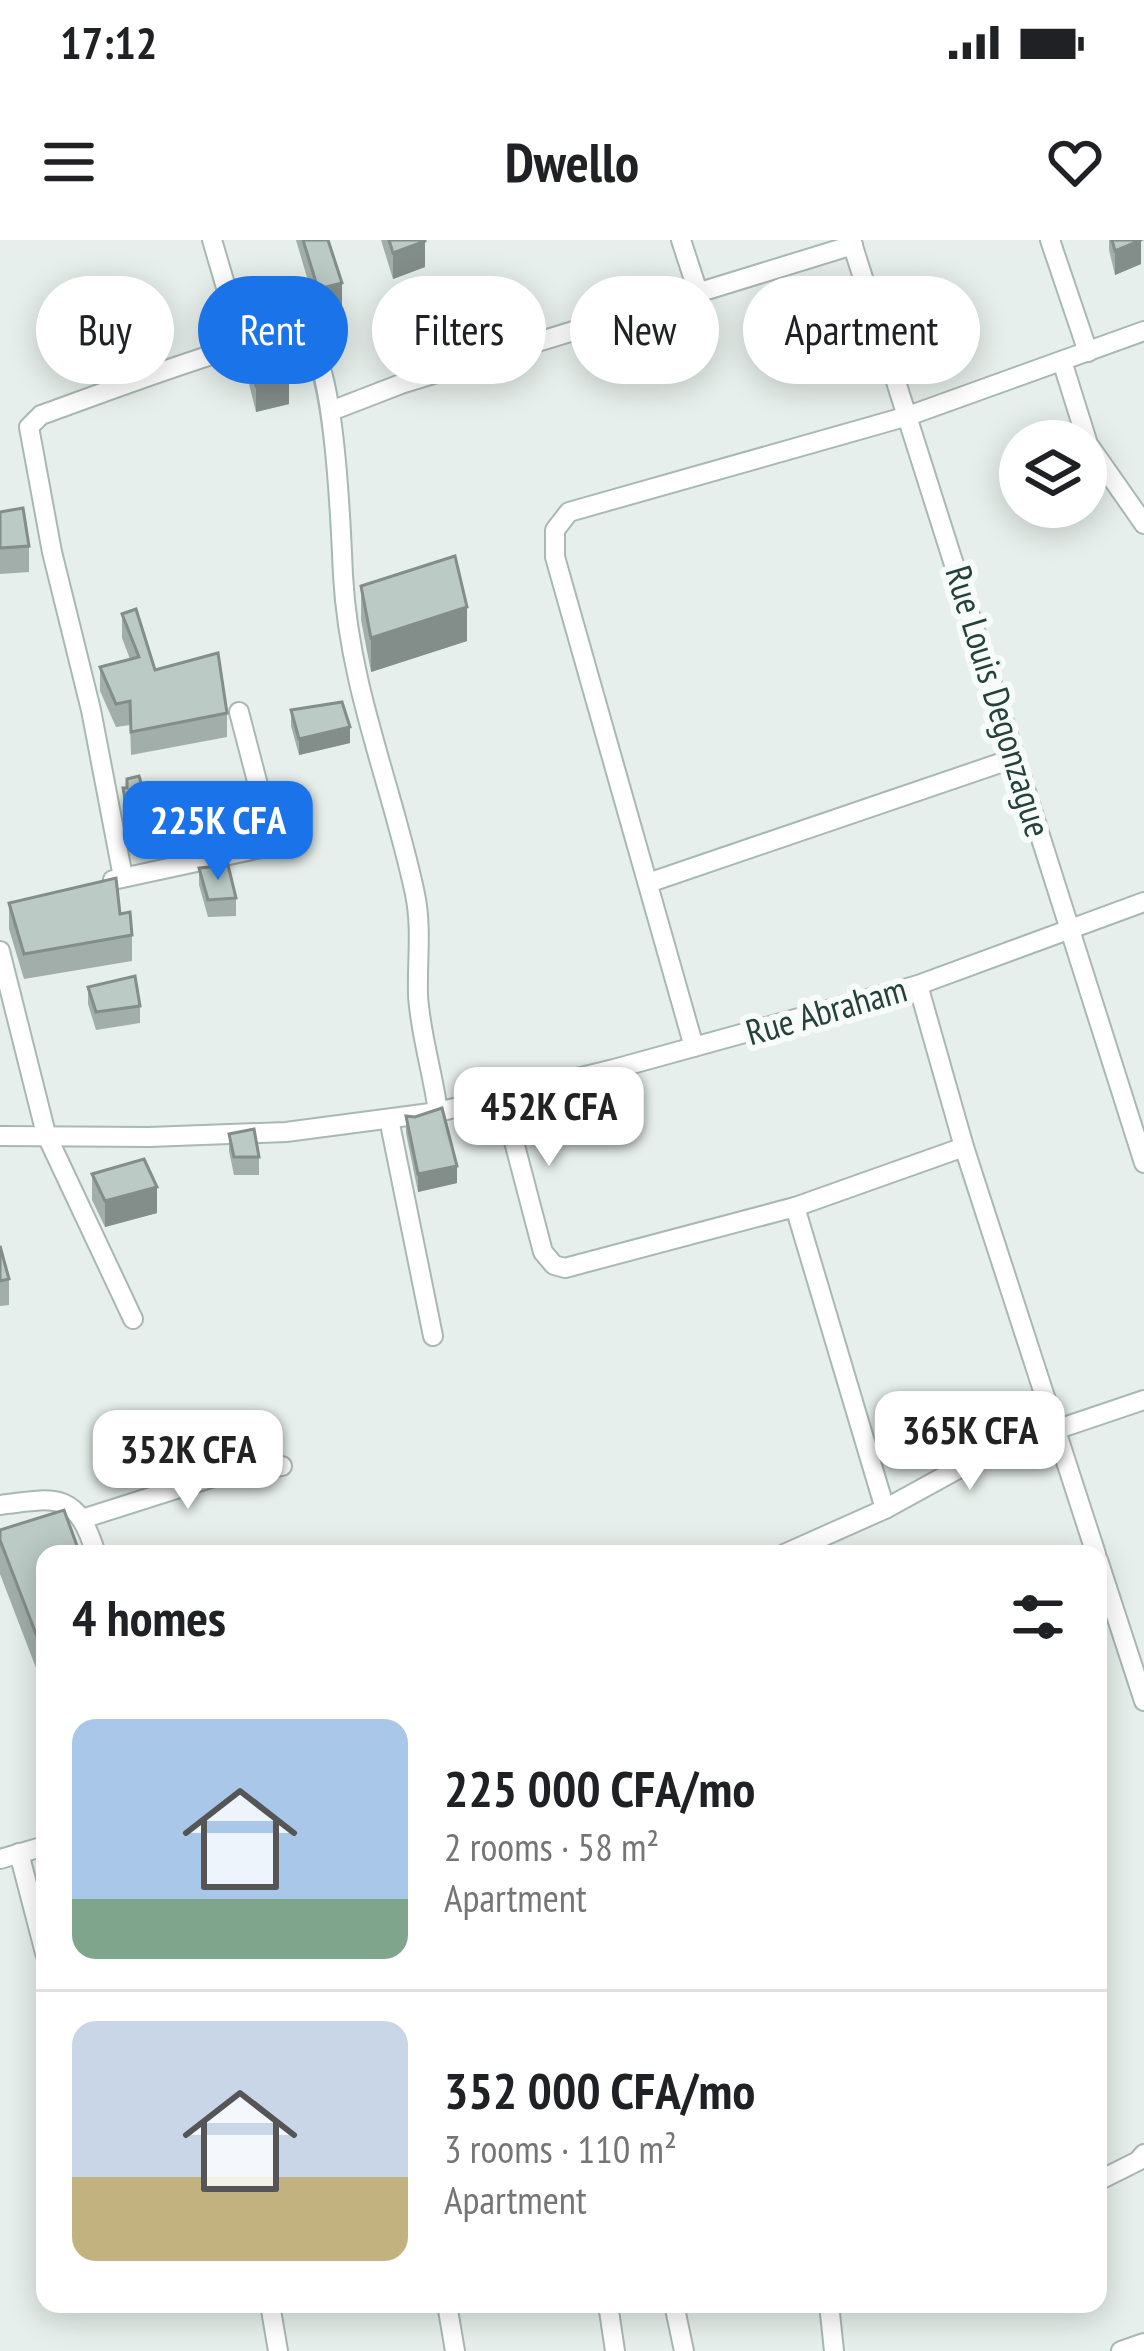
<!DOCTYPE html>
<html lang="en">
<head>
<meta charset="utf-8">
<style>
	:root { --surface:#fff; --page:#f6f6f6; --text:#202124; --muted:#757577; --line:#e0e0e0; --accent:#1a73e8 }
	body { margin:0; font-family:"PT Sans Narrow",sans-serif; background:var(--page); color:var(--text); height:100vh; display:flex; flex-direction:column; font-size:45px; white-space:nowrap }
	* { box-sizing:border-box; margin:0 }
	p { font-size:39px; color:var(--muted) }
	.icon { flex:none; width:66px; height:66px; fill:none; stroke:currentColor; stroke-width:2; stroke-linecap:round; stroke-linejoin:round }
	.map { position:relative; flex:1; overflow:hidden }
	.drawer { position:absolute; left:36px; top:1305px; width:1071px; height:768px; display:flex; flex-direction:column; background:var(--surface); border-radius:24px; box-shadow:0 6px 30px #0003 }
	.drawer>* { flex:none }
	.guide { position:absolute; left:36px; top:36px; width:1074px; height:108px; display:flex; gap:24px }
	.fabs { position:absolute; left:999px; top:180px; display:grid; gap:24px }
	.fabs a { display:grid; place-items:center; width:108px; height:108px; border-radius:50%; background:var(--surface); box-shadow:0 6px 30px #0003; font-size:60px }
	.price { position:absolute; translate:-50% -102px; padding:0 27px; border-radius:24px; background:#fff; color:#222; font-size:39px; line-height:78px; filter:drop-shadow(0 3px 6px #0008) }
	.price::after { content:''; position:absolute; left:50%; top:72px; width:36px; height:27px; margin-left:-18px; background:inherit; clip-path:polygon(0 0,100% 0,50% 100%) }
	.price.current { background:var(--accent); color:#fff }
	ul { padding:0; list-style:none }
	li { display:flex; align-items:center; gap:36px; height:300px; padding:0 36px }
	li+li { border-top:3px solid var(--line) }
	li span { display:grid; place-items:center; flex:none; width:336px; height:240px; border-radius:24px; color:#555 }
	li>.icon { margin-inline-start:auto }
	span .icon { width:144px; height:144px; fill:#fffc; stroke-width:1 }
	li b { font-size:51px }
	h2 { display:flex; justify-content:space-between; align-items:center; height:144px; padding:0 36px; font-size:51px }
	.chip { padding:0 42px; border-radius:54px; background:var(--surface); box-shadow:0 6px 30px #0003; font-size:42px; line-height:108px }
	.chip.current { background:var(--accent); color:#fff }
	.status { display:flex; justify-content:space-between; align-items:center; height:84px; padding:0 60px; background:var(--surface); direction:ltr }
	.status svg { height:33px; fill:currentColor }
	header { display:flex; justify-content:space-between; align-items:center; height:156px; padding:0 36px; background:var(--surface); font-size:54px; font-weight:800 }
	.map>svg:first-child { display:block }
</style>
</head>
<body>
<div class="status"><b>17:12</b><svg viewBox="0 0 49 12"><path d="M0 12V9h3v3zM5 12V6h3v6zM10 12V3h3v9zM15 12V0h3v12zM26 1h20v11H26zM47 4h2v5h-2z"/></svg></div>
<header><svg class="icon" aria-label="menu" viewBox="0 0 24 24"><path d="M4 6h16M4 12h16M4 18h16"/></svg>Dwello<svg class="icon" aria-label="heart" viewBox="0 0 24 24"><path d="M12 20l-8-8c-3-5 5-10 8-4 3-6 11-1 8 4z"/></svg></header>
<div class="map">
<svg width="1144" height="2111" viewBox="0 0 1144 2111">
	<rect width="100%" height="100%" fill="#e6efeb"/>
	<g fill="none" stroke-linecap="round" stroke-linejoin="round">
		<g stroke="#a8b8b2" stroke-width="22">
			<g id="minor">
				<path d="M212,0l31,105"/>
				<path d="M681,0l17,52"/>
				<path d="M851,0c99,307 196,615 293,923"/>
				<path d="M1050,0l38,112"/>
				<path d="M1062,121l26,83 56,80"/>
				<path d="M331,171l70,-27 452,-139"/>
				<path d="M123,637l-32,-167 -39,-158 -23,-125 12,-12c38,-13 236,-90 261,-79 34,15 39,200 41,239 6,113 49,210 72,319 7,34 2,67 3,101 2,38 15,78 20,117"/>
				<path d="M113,640l153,-33 -1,-35 -26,-100"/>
				<path d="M648,643l367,-125"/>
				<path d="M0,711l46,183 87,185"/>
				<path d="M918,745l46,162 132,407"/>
				<path d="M694,807l-139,-490v-27l14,-18 339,-96 236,-85"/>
				<path d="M502,856l41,156 11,13 11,3 230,-61 169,-60"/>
				<path d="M389,879l44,217"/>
				<path d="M0,896l149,1 137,-5 152,-20 176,-43 304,-84 226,-83"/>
				<path d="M795,967l90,302"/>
				<path d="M0,1265c58,-8 77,-13 96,49"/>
				<path d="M85,1278l129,-41 68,-11"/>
				<path d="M784,1314l101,-45 102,-56 157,-53"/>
				<path d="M1098,1320l46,141"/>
				<path d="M19,1613l26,100"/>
				<path d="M0,1619l45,-13"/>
				<path d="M1098,1941l40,-20 6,-7"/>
				<path d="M270,2064l8,47"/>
				<path d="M447,2064l8,47"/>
				<path d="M608,2064l7,47"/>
				<path d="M674,2064l10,47"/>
				<path d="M829,2064l5,47"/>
				<path d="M1121,2111l23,-8"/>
			</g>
		</g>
		<use href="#minor" stroke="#fff" stroke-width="18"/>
	</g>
	<g fill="#a1aea9">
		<path d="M296,0h32l14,69 -24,6z"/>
		<path d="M381,0h44v27l-32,12z"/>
		<path d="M1109,0h35l-3,1v23l-26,11 -6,-25z"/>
		<path d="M243,94l46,70 -33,8 -13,-52z"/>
		<path d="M0,272l29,34v26l-29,2z"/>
		<path d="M361,346l106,55 -96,31 -10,-52z"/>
		<path d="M122,374l33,56 72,43v24l-96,18 -1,-30 -14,2 -16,-36v-24l30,-8 -8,-21z"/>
		<path d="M291,470l59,33 -51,12 -8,-29z"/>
		<path d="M123,548l26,22v17l-21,4 -5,-26z"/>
		<path d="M199,628l37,30v18l-28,1 -9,-32z"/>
		<path d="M9,663l111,11 12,21v26l-108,18 -15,-50z"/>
		<path d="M88,747l52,19v17l-44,7 -8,-26z"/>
		<path d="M406,876l51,67 -39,9 -12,-59z"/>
		<path d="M229,894l30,23v18h-25l-5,-24z"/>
		<path d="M92,934l65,39 -52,14 -13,-27z"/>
		<path d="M0,1006l9,33v26l-9,1z"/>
		<path d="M0,1290l80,24 -39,127 -41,-107z"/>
	</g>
	<g fill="#838d89">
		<path d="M1132,0h12l-3,1v23l-26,11v-24z"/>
		<path d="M425,1v26l-32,12v-26z"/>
		<path d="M342,43v26l-24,6v-26z"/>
		<path d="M289,139v25l-33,8v-26z"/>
		<path d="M467,367v34l-96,31v-34z"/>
		<path d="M350,487v16l-51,12v-16z"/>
		<path d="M457,926v17l-39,9v-18z"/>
		<path d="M157,947v26l-52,14v-26z"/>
		<path d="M45,1405v34l-4,2v-34z"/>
	</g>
	<g fill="#bbcac4" stroke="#838d89" stroke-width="3">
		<path d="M303,0h25l14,43 -24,6z"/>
		<path d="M389,0h36v1l-32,12z"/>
		<path d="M1112,0h29l-26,11z"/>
		<path d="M278,85l11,54 -33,7 -13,-52z"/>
		<path d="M23,268l6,38 -29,2v-36z"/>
		<path d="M455,316l12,51 -96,31 -10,-52z"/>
		<path d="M136,369l19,61 63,-17 9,60 -96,19 -1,-31 -14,3 -16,-37 39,-10 -17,-43z"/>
		<path d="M342,462l8,25 -51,12 -8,-29z"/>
		<path d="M139,536l10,34 -21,3 -5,-25h4v-9z"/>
		<path d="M228,625l8,33 -28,2 -9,-32z"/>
		<path d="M116,638l4,36 10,-2 2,23 -108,19 -15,-51z"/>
		<path d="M135,736l5,30 -44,6 -8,-25z"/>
		<path d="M442,868l15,58 -39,8 -12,-58 9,1z"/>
		<path d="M254,889l5,28h-25l-5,-23z"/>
		<path d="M144,919l13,28 -52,14 -13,-27z"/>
		<path d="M0,1006l9,33 -9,2z"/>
		<path d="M64,1270l16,44h-35v91l-4,2 -41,-107v-10z"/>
	</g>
	<g text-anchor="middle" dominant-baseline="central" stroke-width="12" stroke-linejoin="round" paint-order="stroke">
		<g font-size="36" fill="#24423a" stroke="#f7fbf9">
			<text transform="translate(999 461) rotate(73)">Rue Louis Degonzague</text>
			<text transform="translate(826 770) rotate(-16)">Rue Abraham</text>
		</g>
	</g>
</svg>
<div class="fabs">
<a><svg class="icon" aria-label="layers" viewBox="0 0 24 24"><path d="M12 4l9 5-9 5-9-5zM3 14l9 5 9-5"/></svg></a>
</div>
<b class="price current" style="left:218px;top:643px">225K CFA</b>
<b class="price" style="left:549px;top:929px">452K CFA</b>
<b class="price" style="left:970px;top:1253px">365K CFA</b>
<b class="price" style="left:188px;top:1272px">352K CFA</b>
<div class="guide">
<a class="chip">Buy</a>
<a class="chip current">Rent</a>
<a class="chip">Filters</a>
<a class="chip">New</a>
<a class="chip">Apartment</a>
</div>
<section class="drawer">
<h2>4 homes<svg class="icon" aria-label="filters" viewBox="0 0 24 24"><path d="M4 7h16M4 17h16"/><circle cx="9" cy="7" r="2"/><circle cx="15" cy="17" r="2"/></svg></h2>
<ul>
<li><span style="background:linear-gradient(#a9c7e8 75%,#7fa58c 0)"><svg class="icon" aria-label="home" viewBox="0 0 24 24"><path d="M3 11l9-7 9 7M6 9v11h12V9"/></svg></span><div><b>225 000 CFA/mo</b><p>2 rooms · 58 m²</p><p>Apartment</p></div></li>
<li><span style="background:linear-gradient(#c9d6e8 65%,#c2b280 0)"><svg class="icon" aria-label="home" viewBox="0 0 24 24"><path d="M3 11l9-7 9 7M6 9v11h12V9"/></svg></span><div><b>352 000 CFA/mo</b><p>3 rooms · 110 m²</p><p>Apartment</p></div></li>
</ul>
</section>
</div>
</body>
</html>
